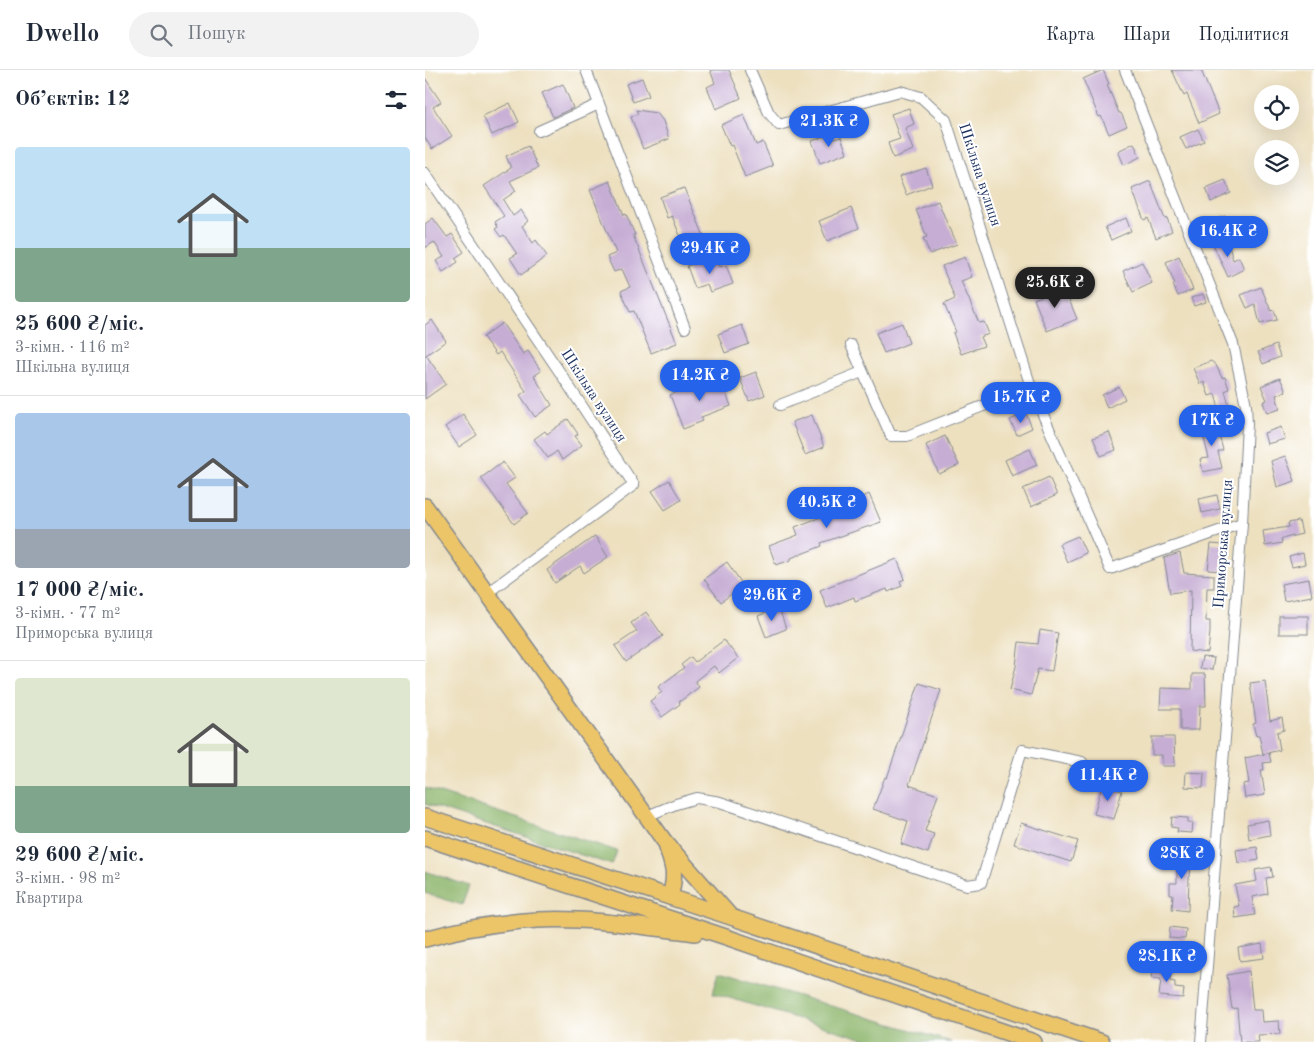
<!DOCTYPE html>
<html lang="uk">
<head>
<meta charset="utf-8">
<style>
	:root { --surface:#fff; --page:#f2f2f3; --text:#1f2937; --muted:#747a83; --line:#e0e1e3; --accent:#2563eb }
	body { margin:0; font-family:"Old Standard TT",serif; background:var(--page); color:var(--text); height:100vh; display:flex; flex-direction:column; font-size:19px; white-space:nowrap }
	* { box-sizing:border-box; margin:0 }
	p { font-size:16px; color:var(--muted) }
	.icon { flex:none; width:28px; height:28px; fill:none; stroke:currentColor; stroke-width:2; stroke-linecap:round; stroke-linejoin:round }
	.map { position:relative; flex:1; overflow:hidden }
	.sheet { display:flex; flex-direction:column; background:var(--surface); width:425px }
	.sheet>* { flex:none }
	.fabs { position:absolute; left:829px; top:15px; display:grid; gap:10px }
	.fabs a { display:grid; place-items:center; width:45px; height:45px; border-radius:50%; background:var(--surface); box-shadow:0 5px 20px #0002; font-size:25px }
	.price { position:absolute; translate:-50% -42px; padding:0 11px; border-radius:18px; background:var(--accent); color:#fff; font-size:16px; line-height:32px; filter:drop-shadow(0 1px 2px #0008) }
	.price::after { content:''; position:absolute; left:50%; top:30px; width:15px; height:11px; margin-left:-8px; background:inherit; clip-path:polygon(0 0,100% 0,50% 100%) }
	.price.current { background:#222; color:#fff }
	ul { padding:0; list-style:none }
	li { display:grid; align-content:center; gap:10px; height:265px; padding:0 15px }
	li+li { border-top:1px solid var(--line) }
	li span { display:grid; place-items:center; height:155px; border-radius:5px; color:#555 }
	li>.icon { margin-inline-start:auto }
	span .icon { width:90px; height:90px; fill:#fffc; stroke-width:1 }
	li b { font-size:21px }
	h2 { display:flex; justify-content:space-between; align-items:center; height:60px; padding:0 15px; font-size:21px }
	header { display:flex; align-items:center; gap:30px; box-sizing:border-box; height:70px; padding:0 25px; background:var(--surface); border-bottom:1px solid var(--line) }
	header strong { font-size:24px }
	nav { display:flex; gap:28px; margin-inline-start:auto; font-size:18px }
	.search { width:350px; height:45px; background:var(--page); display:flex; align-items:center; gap:12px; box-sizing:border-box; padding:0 18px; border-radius:28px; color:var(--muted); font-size:19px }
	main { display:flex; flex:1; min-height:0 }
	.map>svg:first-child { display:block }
</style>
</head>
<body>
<header>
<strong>Dwello</strong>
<div class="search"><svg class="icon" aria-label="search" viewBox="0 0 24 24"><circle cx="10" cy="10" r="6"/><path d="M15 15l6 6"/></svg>Пошук</div>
<nav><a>Карта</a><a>Шари</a><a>Поділитися</a></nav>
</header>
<main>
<section class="sheet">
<h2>Об’єктів: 12<svg class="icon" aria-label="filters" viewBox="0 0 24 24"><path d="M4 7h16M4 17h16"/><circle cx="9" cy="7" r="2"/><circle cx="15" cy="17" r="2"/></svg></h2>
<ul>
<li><span style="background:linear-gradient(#bfe0f5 65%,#7fa58c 0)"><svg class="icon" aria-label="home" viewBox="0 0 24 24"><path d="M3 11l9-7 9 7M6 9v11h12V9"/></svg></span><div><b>25 600 ₴/міс.</b><p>3-кімн. · 116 m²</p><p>Шкільна вулиця</p></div></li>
<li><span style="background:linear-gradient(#a9c7e8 75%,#9aa5b1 0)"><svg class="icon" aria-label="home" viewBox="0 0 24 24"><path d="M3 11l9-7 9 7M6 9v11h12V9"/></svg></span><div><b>17 000 ₴/міс.</b><p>3-кімн. · 77 m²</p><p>Приморська вулиця</p></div></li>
<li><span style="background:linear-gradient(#dfe7d0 70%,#7fa58c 0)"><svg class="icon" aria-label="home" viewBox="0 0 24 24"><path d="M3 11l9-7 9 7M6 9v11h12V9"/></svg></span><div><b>29 600 ₴/міс.</b><p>3-кімн. · 98 m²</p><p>Квартира</p></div></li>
</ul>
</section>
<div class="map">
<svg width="889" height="972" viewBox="0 0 889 972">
	<rect width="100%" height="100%" fill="#fff"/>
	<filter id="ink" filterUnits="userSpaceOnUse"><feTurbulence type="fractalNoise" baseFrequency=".02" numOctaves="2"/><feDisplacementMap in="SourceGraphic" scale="10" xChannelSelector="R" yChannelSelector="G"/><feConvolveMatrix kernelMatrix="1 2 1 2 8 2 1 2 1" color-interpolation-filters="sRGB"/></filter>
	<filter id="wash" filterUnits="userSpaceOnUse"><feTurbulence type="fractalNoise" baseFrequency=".0096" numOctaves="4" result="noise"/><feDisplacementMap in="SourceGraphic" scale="20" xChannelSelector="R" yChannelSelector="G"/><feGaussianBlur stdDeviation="1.12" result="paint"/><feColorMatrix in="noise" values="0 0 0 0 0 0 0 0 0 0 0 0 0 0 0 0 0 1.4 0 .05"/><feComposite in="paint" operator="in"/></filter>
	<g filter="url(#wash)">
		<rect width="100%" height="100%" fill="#ede0bf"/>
		<g fill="#8cb56b" stroke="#547264">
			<path d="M0,718l192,63 -5,14 -187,-61z"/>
			<path d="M0,801l44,15 -7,19 -37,-12z"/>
			<path d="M294,902l232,70h-77l-161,-49z"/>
		</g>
		<g id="blocks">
			<g fill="#c6add4">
				<path d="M285,0h19l12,28 -25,11 -9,-22 8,-4z"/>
				<path d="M678,0l6,14 -2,1 12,28h2l6,13 -18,8 -8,-18 -2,1 -16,-38z"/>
				<path d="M747,0h29l18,44 -20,9 -12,-29 -3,2z"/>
				<path d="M0,8l16,24 -8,5 19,29 -20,13 -7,-11z"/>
				<path d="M217,8l7,18 -16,6 -7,-18z"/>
				<path d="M138,14l10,24 -20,9 -11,-24z"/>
				<path d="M85,33l9,19 -27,13 -9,-19z"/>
				<path d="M484,38l5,16 -9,4 8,22 -20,8 -5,-15 12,-4 -9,-25z"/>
				<path d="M211,40l21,3 6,8 6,18 -26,10 -12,-32 7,-3z"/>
				<path d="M319,45l12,30 7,-3 10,24 -28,11 -13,-32 -2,1 -9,-21z"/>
				<path d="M773,59l6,12 -18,8 -6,-12z"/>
				<path d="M404,65l2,5 10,-3 6,16 -27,10 -8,-22z"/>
				<path d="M709,73l6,14 -16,8 -6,-14z"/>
				<path d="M103,76l10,22 -28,13 6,10 -13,9 10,16 8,-6 7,11 -6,5 11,17 3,-3 11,16 -26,19 -11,-17 7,-4 -13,-19 -3,2 -6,-8 3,-2 -3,-5 9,-6 -20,-30 27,-18 -5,-12z"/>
				<path d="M501,98l6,17 -26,10 -7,-18z"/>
				<path d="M800,110l6,13 -20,9 -5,-14z"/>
				<path d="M185,111l14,34 2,-1 9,21h-2l44,108 -26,10 -17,-42 -4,1 -9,-21 9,-4 -8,-18 -8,3 -7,-15 9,-4 -26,-63z"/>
				<path d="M725,111l15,38 2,-1 5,13 -16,7 -8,-20 -4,2 -12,-31z"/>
				<path d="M259,118l22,53 -20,9 -14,-34 -5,2 -7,-21z"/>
				<path d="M513,131l11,27h1l7,16 -27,10 -7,-16 4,-1 -11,-27z"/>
				<path d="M426,138l8,20 -32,13 -8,-20z"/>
				<path d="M800,146l4,9 4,-1 5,9 -15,7 -9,-20z"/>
				<path d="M8,148l14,19 5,-3 12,18 -9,6 3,4 -15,10 -7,-11 8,-4 -10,-15 -9,6v-24z"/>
				<path d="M701,148l5,13 -20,9 -6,-13z"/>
				<path d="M802,169l6,21 6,-3 5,12 -16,8 -15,-33z"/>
				<path d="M290,186l4,11 7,-2 7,19 -23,8 -3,-8 -12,4 -8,-22z"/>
				<path d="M754,186l14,34 -15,6 -5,-11 2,-1 -9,-22z"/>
				<path d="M540,187l7,20 -11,4 18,42 5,-1 5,12 -9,3 4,9 -23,8 -8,-21 3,-1 -12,-28 11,-5 -13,-33z"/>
				<path d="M717,192l10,21 -19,9 -10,-21z"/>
				<path d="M639,217l13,32 -30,12 -13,-32z"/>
				<path d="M836,217l10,24 3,-1 3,10 -17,4 -5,-20 -8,4 -6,-13z"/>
				<path d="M778,224l3,8 -12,4 -3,-8z"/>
				<path d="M7,250l14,21 -20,14 20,29 -21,15v-74z"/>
				<path d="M77,253l21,31 5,-3 13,20 -7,5 18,29 -17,12 -15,-22 6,-4 -26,-39 -4,3 -13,-18z"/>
				<path d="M477,253l7,20 -25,10 -8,-20z"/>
				<path d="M317,255l7,19 -24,9 -7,-19z"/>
				<path d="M851,275l4,12 -17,7 -5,-12z"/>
				<path d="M786,291l5,4 6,13 3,-1 4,12 -4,2 6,22 -10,3 -6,-22 -6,2 -5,-14 -4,2 -7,-16z"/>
				<path d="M331,302l9,23 -16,6 -9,-23z"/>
				<path d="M294,306l12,30 -30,11 2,4 -20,8 -13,-34z"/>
				<path d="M855,308l6,13 -10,4 4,14 -13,4 -4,-11 4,-2 -6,-14z"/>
				<path d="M694,317l6,12 -18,9 -5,-13z"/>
				<path d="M601,343l6,15 -15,7 -7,-15z"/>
				<path d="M38,344l14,21 -18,12 -14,-20z"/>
				<path d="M387,345l12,32 -19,8 -13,-33z"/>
				<path d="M143,349l10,15 -3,2 7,9 -20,15 -5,-9 -9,7 -14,-19 11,-8 2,3z"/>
				<path d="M796,352l2,12 -4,1 4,15 -5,2 4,16 -19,4 -3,-13 9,-1 -8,-31z"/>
				<path d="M856,357l4,12 -18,5 -3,-11z"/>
				<path d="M684,362l7,18 -15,6 -8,-18z"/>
				<path d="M520,366l14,29 -20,9 -13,-29z"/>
				<path d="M605,379l7,16 -25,11 -7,-16z"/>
				<path d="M860,386l10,25 -18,6 -6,-26z"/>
				<path d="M78,392l12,16 -9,6 22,29 -14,11 -33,-46z"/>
				<path d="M624,407l8,18 -26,12 -8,-18z"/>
				<path d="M244,410l12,20 -16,10 -13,-19z"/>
				<path d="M444,424l12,28 -60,21 1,3 -31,12v2l-15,5 -7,-19 29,-11 -3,-8 57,-22 -1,-3z"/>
				<path d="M792,425l3,14 -18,4 -3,-14z"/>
				<path d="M874,451l3,13 -21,5 1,4 -17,3 -2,-15 26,-4 -1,-4z"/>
				<path d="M170,466l13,21 -24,16 -4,-7 -25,17 -8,-13z"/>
				<path d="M653,466l8,17 -19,9 -8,-18z"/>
				<path d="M786,474l13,1 -3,26 -13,-1z"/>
				<path d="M755,483l4,20 30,2v13h-7l-1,33h4v11l-2,21 -18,-2 1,-61 -21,3 -6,-35z"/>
				<path d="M878,483l2,11 -13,3 -3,-10z"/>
				<path d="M472,489l8,20 -5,2 2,5 -14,6 -1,-3 -32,12 -1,-4 -27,11 -7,-18z"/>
				<path d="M302,492l16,23 -22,17 -17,-23z"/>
				<path d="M884,509l3,17 -28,5 -3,-17z"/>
				<path d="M354,538l7,21 -20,8 -8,-21z"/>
				<path d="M221,542l17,24 -37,26 -11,-16 22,-15 -6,-8z"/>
				<rect x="854" y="546" width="29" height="18"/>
				<path d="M615,560l18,3 -6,38 -14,-2 -7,26 -21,-5 6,-24 3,-24 19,2z"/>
				<path d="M299,570l14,18 -19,15 -5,-7 -19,15 4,6 -20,15 1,2 -18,13 -12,-16 12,-9 -4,-5 26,-19 -3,-3 10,-8 4,5z"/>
				<path d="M777,587l12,1 -2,12 -12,-2z"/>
				<path d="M767,604h13l1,32h-6l-1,24h-19v-21h-20l1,-21 31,1z"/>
				<path d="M840,611l5,40 12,-3 2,12 -7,2 3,18 -17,4 -4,-19 -3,1 -3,-12 3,-1 -6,-40z"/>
				<path d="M494,613l22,7 -32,95 29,10 -13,36 9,3 -6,19 -27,-9 7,-23 -35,-12 12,-32 2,1z"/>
				<path d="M727,667h22l1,29h-13v-11h-10z"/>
				<path d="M844,683l2,9 -8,1 1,7h-3l4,25 -20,3 -2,-14 6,-1 -4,-25z"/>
				<path d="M761,702l18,1 -1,15 -18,-1z"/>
				<path d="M677,715l20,6 -8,28 -20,-5z"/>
				<path d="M747,747l16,1v5h5l-1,10 -15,-1 1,-4 -7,-1z"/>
				<path d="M843,750l2,15 -21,4 -2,-15z"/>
				<path d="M596,753l57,18 -7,21 -57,-18z"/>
				<path d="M832,777l2,13 -21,3 -2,-13z"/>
				<path d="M751,780l17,1v13h-2l-1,13h-1l-1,34 -16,-2 1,-14h-3v-12h7v-20h-2z"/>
				<path d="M846,797l2,10 -7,1 2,16 -16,3 3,18 -20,3 -1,-11 5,-1 -4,-21 22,-4 -2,-11z"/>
				<path d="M745,857l16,2 -1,10 -16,-1z"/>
				<path d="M837,874l2,14 -24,3 -2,-13z"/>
				<path d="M728,896l18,2 -1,13 5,1v6l9,1 -1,9 -24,-2 2,-17 -10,-1z"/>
				<path d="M824,901l4,39h8l1,12 17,-1 1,13 -22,1 1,7h-19l-3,-34 -5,1 -5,-34z"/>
			</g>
		</g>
	</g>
	<g filter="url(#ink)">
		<use href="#blocks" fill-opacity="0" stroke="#84888e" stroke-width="1"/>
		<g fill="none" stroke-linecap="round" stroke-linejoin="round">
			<g stroke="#84888e" stroke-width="12">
				<g id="street">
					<path d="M161,0l99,258"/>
					<path d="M325,0l19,43 10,12 121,-34 21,6 25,23 85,267 79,182 132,-46"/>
					<path d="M700,0l108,274 13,61 1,19 -5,99 -41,519"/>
					<path d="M114,61l60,-27"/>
					<path d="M0,103l136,201 73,111 -147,108"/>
					<path d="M426,275l40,91h16l124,-49"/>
					<path d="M355,335l82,-33"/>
					<path d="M222,746l29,-12 21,-6 23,4 247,83 14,-2 41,-133 60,12"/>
				</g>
			</g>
			<g stroke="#84888e" stroke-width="18">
				<g id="primary">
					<path d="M0,436l240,336 65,74"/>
					<path d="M0,747l306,100 371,125"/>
					<path d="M0,768l301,99 308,105"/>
					<path d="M242,778c7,22 9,26 3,49"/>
					<path d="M0,869c35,-10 77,-17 113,-19 52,-3 106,7 157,13"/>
				</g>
			</g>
			<use href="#street" stroke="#fff" stroke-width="10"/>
			<use href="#primary" stroke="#edc569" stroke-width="15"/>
		</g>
	</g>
	<g text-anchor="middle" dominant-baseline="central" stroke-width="4" stroke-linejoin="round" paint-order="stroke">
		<g font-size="15" fill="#1b2f5e" stroke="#fff">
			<text transform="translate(554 105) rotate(72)">Шкільна вулиця</text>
			<text transform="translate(168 326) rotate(57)">Шкільна вулиця</text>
			<text transform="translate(799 474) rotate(-86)">Приморська вулиця</text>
		</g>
	</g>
</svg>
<div class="fabs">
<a><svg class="icon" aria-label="locate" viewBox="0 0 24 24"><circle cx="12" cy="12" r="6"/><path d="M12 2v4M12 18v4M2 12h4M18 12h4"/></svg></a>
<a><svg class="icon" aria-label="layers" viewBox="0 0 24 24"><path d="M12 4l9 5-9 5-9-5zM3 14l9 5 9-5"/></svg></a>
</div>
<b class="price" style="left:404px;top:78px">21.3K ₴</b>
<b class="price" style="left:803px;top:188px">16.4K ₴</b>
<b class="price" style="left:285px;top:205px">29.4K ₴</b>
<b class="price current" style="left:630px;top:239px">25.6K ₴</b>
<b class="price" style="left:275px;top:332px">14.2K ₴</b>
<b class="price" style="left:596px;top:354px">15.7K ₴</b>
<b class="price" style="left:787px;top:377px">17K ₴</b>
<b class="price" style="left:402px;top:459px">40.5K ₴</b>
<b class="price" style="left:347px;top:552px">29.6K ₴</b>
<b class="price" style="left:683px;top:732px">11.4K ₴</b>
<b class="price" style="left:757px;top:810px">28K ₴</b>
<b class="price" style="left:742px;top:913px">28.1K ₴</b>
</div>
</main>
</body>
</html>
